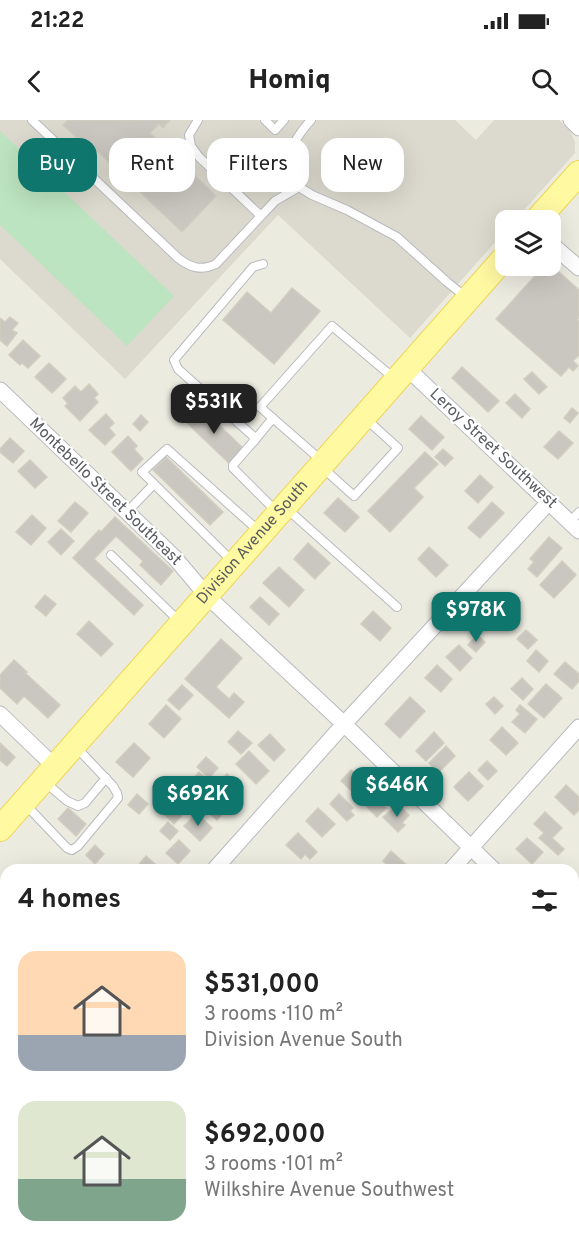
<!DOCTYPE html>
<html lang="en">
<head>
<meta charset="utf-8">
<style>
	:root { --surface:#fff; --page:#f6f6f6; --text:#222; --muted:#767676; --accent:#0f766e }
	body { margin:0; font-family:Overpass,sans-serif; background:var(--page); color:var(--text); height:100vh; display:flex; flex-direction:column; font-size:22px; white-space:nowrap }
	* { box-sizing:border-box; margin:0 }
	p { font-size:20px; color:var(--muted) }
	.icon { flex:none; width:33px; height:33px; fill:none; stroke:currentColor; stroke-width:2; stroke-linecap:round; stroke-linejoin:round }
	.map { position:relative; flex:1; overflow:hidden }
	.sheet { position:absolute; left:0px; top:744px; width:579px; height:384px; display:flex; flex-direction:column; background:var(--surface); border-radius:18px 18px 0 0; box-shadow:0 6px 24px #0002 }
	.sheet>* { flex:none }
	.top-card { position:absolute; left:18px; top:18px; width:543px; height:54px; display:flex; gap:12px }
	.fabs { position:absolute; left:495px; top:90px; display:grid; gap:12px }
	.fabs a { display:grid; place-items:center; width:66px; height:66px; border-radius:12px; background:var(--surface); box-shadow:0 6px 24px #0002; font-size:30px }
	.price { position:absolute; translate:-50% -51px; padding:0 14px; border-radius:12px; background:var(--accent); color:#fff; font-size:20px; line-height:39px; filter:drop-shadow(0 2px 3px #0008) }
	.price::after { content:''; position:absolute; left:50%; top:36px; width:18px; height:14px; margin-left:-9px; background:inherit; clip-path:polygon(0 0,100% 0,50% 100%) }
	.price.selected { background:#222; color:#fff }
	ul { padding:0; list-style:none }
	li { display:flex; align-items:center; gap:18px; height:150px; padding:0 18px }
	li span { display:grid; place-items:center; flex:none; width:168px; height:120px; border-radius:18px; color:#555 }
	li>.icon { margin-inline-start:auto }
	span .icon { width:72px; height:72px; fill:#fffc; stroke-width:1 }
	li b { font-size:26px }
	h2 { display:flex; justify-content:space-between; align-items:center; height:72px; padding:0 18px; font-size:26px }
	.chip { padding:0 21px; border-radius:18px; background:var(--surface); box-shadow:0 6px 24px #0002; font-size:21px; line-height:54px }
	.chip.selected { background:var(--accent); color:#fff }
	.status { display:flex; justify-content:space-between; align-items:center; height:42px; padding:0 30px; background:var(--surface); direction:ltr }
	.status svg { height:16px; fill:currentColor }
	header { display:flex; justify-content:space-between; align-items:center; height:78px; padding:0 18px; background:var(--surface); font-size:27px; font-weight:800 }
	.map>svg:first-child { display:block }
</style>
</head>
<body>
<div class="status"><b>21:22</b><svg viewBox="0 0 49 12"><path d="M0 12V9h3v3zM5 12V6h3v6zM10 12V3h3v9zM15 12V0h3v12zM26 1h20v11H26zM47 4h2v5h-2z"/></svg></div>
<header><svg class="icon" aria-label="back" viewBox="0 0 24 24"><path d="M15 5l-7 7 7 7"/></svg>Homiq<svg class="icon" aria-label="search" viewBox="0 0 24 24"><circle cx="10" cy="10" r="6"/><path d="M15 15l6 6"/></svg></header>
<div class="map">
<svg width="579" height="1128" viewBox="0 0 579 1128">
	<rect width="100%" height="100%" fill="#ecebe0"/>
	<path fill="#dcdace" d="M0,0h455l21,20 18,-20h65l11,11 5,11v11l-60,67h-9l-1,11 -95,107 -132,-123 -153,164 -125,-120z"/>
	<path fill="#bce4c0" d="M0,11l174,165 -47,50 -127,-121z"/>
	<g fill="#c9c7bf" stroke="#d1cdbf" stroke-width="1.5">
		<path d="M68,0h102l-7,8 -4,-4 -9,9 66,63 -34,36 -87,-83 -3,3 -29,-27z"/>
		<path d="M550,144l29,26v27l-2,3 2,1v34l-6,6 5,5 -5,5 -4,-4 -8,9 -65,-57 48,-53z"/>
		<path d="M292,168l28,23 -46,53 -51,-44 24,-28 24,21z"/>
		<path d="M10,197l8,6 -6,7 5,3 -10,13 -7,-6v-22l5,4z"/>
		<path d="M23,220l17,16 -12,12 -6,-5 -2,2 -11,-10z"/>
		<path d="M49,243l17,16 -14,14 -17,-16z"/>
		<path d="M462,247l37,34 -11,11 -36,-34z"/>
		<path d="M532,252l15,15 -8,7 -15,-15z"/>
		<path d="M89,264l9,10 -4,4 4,4 -18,19 -15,-15 3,-3 -5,-5 12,-12 6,6z"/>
		<path d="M515,274l15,15 -8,9 -16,-15z"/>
		<path d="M198,285l47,45 -14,15 -47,-45z"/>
		<path d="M572,288l6,5 -8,10 -6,-5z"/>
		<path d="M106,294l8,9 -5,5 6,7 -10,10 -16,-15z"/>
		<path d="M141,295l7,7 -8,9 -7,-7z"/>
		<path d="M421,296l23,21 -12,13 -23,-21z"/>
		<path d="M559,311l14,12 -15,16 -14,-12z"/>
		<path d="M128,316l9,10 -3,3 9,10 -12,12 -19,-19z"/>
		<path d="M10,318l14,13 -11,12 -13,-11v-3z"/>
		<path d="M443,329l10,9 -8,8 -10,-9z"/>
		<path d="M425,332l13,12 -24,24 9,9 -33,35 -22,-21z"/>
		<path d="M166,337l57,55 -13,13 -57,-55z"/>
		<path d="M30,340l17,17 -12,11 -17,-17z"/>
		<path d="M480,355l13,12 -15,16 -13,-12z"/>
		<path d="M338,378l21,19 -14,15 -21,-19z"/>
		<path d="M75,382l13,11 -17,19 -13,-11z"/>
		<path d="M492,382l12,11 -24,25 -12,-10z"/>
		<path d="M32,395l14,13 -15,17 -15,-13z"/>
		<path d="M115,397l58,54 -12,14 -21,-20 3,-4 -27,-25 -22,23 49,46 -9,10 -61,-57 26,-28 2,2z"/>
		<path d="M61,409l13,12 -13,14 -13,-13z"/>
		<path d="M549,417l13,11 -25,29 -9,-8 6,-7 -4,-3z"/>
		<path d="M308,423l22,20 -15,16 -21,-20z"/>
		<path d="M429,427l19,18 -12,12 -18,-18z"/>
		<path d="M562,441l14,14 -22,23 -14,-13z"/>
		<path d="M279,447l25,23 -15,17 -26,-24z"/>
		<path d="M45,475l11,9 -10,12 -11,-9z"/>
		<path d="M260,477l19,17 -10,11 -19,-18z"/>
		<path d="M494,480l20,18 -9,11 -21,-18z"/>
		<path d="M373,491l18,17 -11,13 -19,-17z"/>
		<path d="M89,501l24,23 -12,12 -24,-22z"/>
		<path d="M526,510l11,10 -9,9 -11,-10z"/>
		<path d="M477,515l8,7 -9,10 -8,-7z"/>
		<path d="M221,519l21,19 -26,29 13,12 5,-6 10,9 -15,16 -44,-39z"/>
		<path d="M459,525l13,13 -12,13 -14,-14z"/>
		<path d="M536,530l12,11 -9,11 -12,-11z"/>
		<path d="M14,540l13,12 -2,1 35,32 -12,13 -24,-22 -7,8 -17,-16v-13z"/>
		<path d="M565,542l14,12v7l-7,8 -18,-15z"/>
		<path d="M437,545l15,14 -11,13 -16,-14z"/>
		<path d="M522,558l11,11 -10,11 -12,-11z"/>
		<path d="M546,564l16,14 -18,20 -16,-14z"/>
		<path d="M182,565l11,10 -14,15 -11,-10z"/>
		<path d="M410,577l15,14 -25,27 -15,-14z"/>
		<path d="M494,577l9,9 -8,8 -9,-10z"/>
		<path d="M166,585l15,14 -17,19 -15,-14z"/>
		<path d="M520,585l17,14 -12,14 -13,-11 8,-8 -4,-4z"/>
		<path d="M502,607l16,16 -12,12 -16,-15z"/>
		<path d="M238,611l14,12 -11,11 -13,-12z"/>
		<path d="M434,612l10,11 -18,18 -10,-10z"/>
		<path d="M270,614l15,16 -11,11 -16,-16z"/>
		<path d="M0,623l15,14 -8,9 -7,-6z"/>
		<path d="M134,623l16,15 -17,19 -17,-15z"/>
		<path d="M446,626l9,10 -17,17 -9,-10z"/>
		<path d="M249,631l20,20 -13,13 -20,-20z"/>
		<path d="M206,637l12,11 -9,10 -12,-11z"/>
		<path d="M487,641l10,10 -9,9 -10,-10z"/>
		<path d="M351,650l16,15 -10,11 -16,-15z"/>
		<path d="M199,652l10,9 -9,10 -10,-9z"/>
		<path d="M469,652l14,14 -15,15 -14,-14z"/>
		<path d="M227,654l16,14 -9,12 -17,-15z"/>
		<path d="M566,665l13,12v13l-5,5 -19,-18z"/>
		<path d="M211,673l16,15 -10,12 -17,-15z"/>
		<path d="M137,674l11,10 -9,10 -11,-9z"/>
		<path d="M339,674l14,14 -3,3 4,4 -7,6 -17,-17z"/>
		<path d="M376,678l10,10 -9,9 -10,-10z"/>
		<path d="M170,681l13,13 -9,10 -13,-13z"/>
		<path d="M398,685l11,10 -7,8 3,2 -7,7 -15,-15z"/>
		<path d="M68,688l18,16 -10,12 -18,-17z"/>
		<path d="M318,688l17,16 -13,13 -16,-16z"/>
		<path d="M545,692l17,16 -10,10 12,11 -6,6 -19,-17 5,-5 -10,-9z"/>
		<path d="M197,693l15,15 -12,13 -16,-15z"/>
		<path d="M168,702l10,9 -8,9 -10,-9z"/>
		<path d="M298,713l19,19 -7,7 -5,-5 -4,5 -15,-14z"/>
		<path d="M527,718l16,14 -11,12 -16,-15z"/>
		<path d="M179,720l11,11 -12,13 -12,-11z"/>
		<path d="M95,725l9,9 -9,10 -9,-9z"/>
		<path d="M391,731l19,17 -2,2h-15l-10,-9z"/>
		<path d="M146,736l16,14h-24l-2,-2z"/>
		<path d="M0,803l6,6 -1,33 -5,-5z"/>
		<path d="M574,862l5,4v20l-6,-6z"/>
		<path d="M148,1122h24l6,6h-23z"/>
	</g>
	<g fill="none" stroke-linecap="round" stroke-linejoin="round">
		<g stroke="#b8babf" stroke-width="10">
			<g id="service">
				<path d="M32,0l146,138c13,10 23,13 38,6l59,-63 24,-14 13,8 35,15 50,27 50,45 20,16"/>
				<path d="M198,0l-9,15 2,11 8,11 61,58"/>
				<path d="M265,0l10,10 9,-10"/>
				<path d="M299,67c-15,-29 -9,-44 12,-67"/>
				<path d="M263,144l-10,3 -79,93 4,9 75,67 1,5 -21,24v3l43,43"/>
				<path d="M254,321l19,-23"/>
				<path d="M322,341l-62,-54 72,-81 63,53"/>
				<path d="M324,349l30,27 44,-48 -33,-30"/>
				<path d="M286,388l111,99"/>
				<path d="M127,392l27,-28"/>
				<path d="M570,402l9,-10"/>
				<path d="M111,435l68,66"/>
				<path d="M232,441l-90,-89 25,-23 93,83"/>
				<path d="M46,663l21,18 11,5 7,-3 21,-25"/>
				<path d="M25,684l42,44 5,2 6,-4 40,-48 -1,-5 -4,-7 -36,-38"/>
			</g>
		</g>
		<g stroke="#b8babf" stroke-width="17">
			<g id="minor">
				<path d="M571,0l8,8"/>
				<path d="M550,123l29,25"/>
				<path d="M407,248l172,163"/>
				<path d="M0,270l175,168 32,38 137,128 150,146"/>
				<path d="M0,594l55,53"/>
				<path d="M214,750l130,-146 205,-222"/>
				<path d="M451,750l128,-143"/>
				<path d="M573,823l6,5"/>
				<path d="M0,921l6,6"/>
				<path d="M573,952l6,-7"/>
				<path d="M0,966l6,-2"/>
				<path d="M213,1122l7,6"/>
				<path d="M106,1128l5,-6"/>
				<path d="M413,1128l5,-6"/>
			</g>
		</g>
		<g stroke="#f1d454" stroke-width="26">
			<g id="primary">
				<path d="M537,100l42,-47"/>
				<path id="s1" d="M0,709l506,-573"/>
			</g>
		</g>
		<use href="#service" stroke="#fff" stroke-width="8"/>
		<use href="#minor" stroke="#fff" stroke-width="15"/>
		<use href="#primary" stroke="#fff9a2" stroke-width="24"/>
	</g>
	<g text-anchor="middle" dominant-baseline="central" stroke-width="4.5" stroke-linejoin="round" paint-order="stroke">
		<g font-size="16" fill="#595c61" stroke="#fff">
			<text transform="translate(493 329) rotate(43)">Leroy Street Southwest</text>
			<text transform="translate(105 372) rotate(44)">Montebello Street Southeast</text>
			<text stroke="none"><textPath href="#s1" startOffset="382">Division Avenue South</textPath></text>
		</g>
	</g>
</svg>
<div class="fabs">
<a><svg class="icon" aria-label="layers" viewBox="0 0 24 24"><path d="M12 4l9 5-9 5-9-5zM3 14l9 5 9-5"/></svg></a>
</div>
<b class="price selected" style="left:214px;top:315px">$531K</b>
<b class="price" style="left:476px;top:523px">$978K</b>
<b class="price" style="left:397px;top:698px">$646K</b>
<b class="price" style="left:198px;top:707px">$692K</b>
<div class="top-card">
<a class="chip selected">Buy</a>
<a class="chip">Rent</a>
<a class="chip">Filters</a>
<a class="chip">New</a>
</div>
<section class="sheet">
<h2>4 homes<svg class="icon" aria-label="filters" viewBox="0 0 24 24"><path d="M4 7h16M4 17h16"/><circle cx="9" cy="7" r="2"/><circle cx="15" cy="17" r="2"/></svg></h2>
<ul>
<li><span style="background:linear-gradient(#ffd9b3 70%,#9aa5b1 0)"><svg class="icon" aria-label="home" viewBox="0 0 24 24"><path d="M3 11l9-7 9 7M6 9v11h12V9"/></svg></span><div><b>$531,000</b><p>3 rooms · 110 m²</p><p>Division Avenue South</p></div></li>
<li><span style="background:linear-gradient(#dfe7d0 65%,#7fa58c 0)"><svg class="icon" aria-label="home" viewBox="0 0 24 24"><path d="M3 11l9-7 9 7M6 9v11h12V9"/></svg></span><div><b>$692,000</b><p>3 rooms · 101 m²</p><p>Wilkshire Avenue Southwest</p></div></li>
</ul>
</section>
</div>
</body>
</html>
